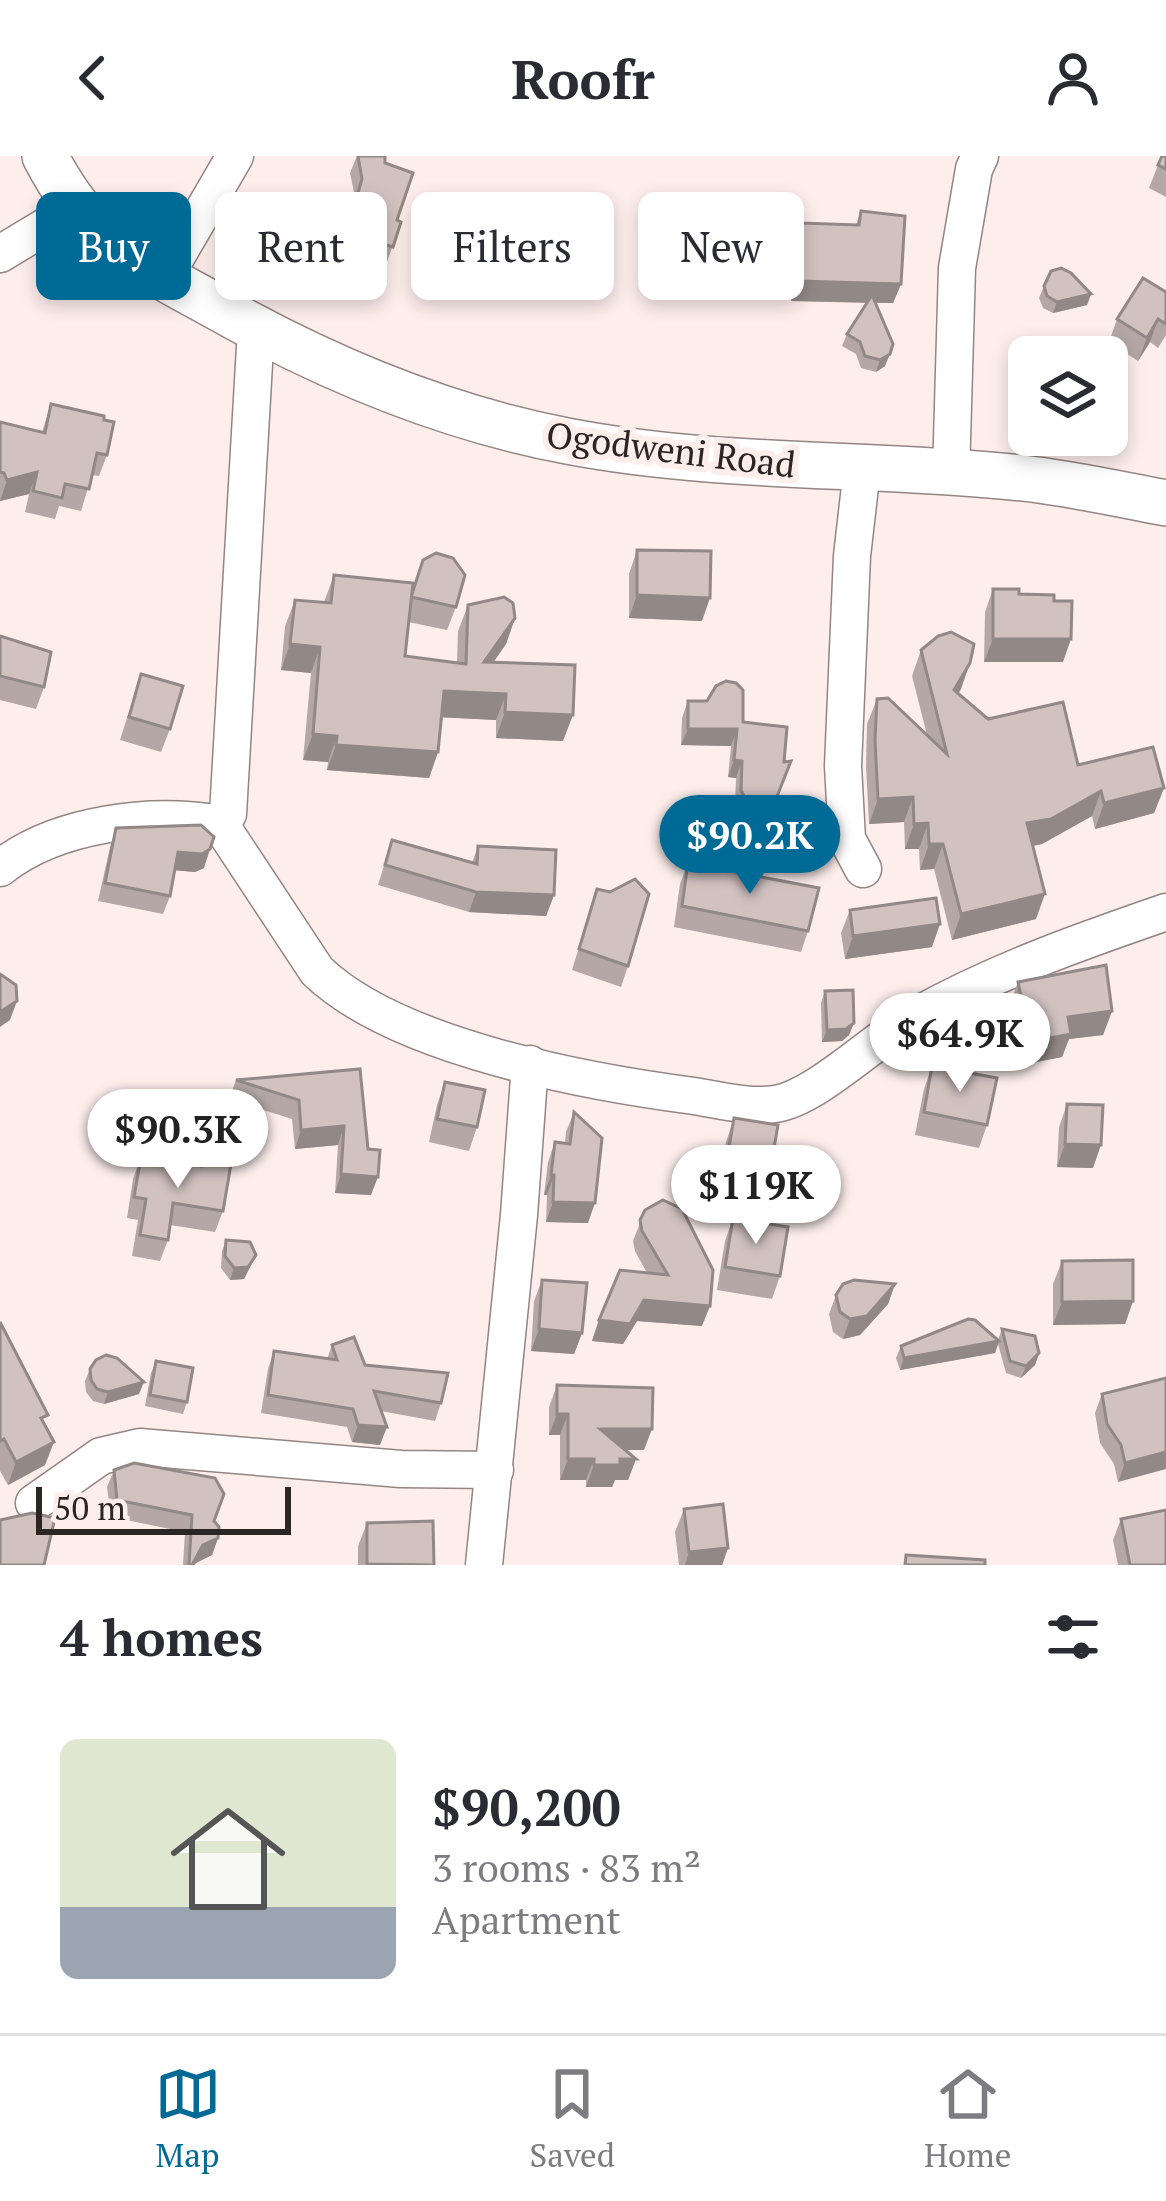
<!DOCTYPE html>
<html lang="en">
<head>
<meta charset="utf-8">
<style>
	:root { --surface:#fff; --page:#f7f7f7; --text:#2b2b33; --muted:#7c7c81; --line:#e1e1e2; --accent:#006a97 }
	body { margin:0; font-family:"PT Serif",serif; background:var(--page); color:var(--text); height:100vh; display:flex; flex-direction:column; font-size:45px; white-space:nowrap }
	* { box-sizing:border-box; margin:0 }
	p { font-size:39px; color:var(--muted) }
	.icon { flex:none; width:66px; height:66px; fill:none; stroke:currentColor; stroke-width:2; stroke-linecap:round; stroke-linejoin:round }
	.map { position:relative; height:1409px; overflow:hidden }
	.details { display:flex; flex-direction:column; background:var(--surface); flex:1 }
	.details>* { flex:none }
	.banner { position:absolute; left:36px; top:36px; width:1095px; height:108px; display:flex; gap:24px }
	.buttons { position:absolute; left:1008px; top:180px; display:grid; gap:24px }
	.buttons a { display:grid; place-items:center; width:120px; height:120px; border-radius:18px; background:var(--surface); box-shadow:0 6px 18px #0003; font-size:60px }
	.scale { position:absolute; left:36px; bottom:30px; width:255px; box-sizing:border-box; padding-left:12px; border:6px solid #2b2524; border-top:0; font-size:33px; line-height:42px; white-space:nowrap; color:#2b2524; -webkit-text-stroke:9px #fdeeec; paint-order:stroke }
	.price { position:absolute; translate:-50% -102px; padding:0 27px; border-radius:42px; background:#fff; color:#222; font-size:39px; line-height:78px; filter:drop-shadow(0 3px 6px #0008) }
	.price::after { content:''; position:absolute; left:50%; top:72px; width:36px; height:27px; margin-left:-18px; background:inherit; clip-path:polygon(0 0,100% 0,50% 100%) }
	.price.selected { background:var(--accent); color:#fff }
	ul { padding:0; list-style:none }
	li { display:flex; align-items:center; gap:36px; height:300px; padding:0 60px }
	li span { display:grid; place-items:center; flex:none; width:336px; height:240px; border-radius:18px; color:#555 }
	li>.icon { margin-inline-start:auto }
	span .icon { width:144px; height:144px; fill:#fffc; stroke-width:1 }
	li b { font-size:51px }
	h2 { display:flex; justify-content:space-between; align-items:center; height:144px; padding:0 60px; font-size:51px }
	.pill { padding:0 42px; border-radius:18px; background:var(--surface); box-shadow:0 6px 18px #0003; font-size:42px; line-height:108px }
	.pill.selected { background:var(--accent); color:#fff }
	header { display:flex; justify-content:space-between; align-items:center; height:156px; padding:0 60px; background:var(--surface); font-size:54px; font-weight:800 }
	.menu { display:flex; justify-content:space-around; align-items:center; height:168px; border-top:3px solid var(--line); background:var(--surface); font-size:33px; color:var(--muted) }
	.menu a { display:grid; justify-items:center; gap:6px }
	.menu .selected { color:var(--accent) }
	.map>svg:first-child { display:block }
</style>
</head>
<body>
<header><svg class="icon" aria-label="back" viewBox="0 0 24 24"><path d="M15 5l-7 7 7 7"/></svg>Roofr<svg class="icon" aria-label="person" viewBox="0 0 24 24"><circle cx="12" cy="8" r="4"/><path d="M4 21q1-7 8-7t8 7"/></svg></header>
<div class="map">
<svg width="1166" height="1409" viewBox="0 0 1166 1409">
	<rect width="100%" height="100%" fill="#fdeeec"/>
	<g fill="none" stroke-linecap="round" stroke-linejoin="round">
		<g stroke="#938583" stroke-width="39">
			<g id="minor">
				<path d="M0,98l78,-47"/>
				<path d="M164,122l71,-122"/>
				<path d="M862,313l-10,87 -9,210 4,73 16,30"/>
				<path d="M951,318l6,-206 17,-99 6,-13"/>
				<path d="M220,668l97,147c79,76 269,111 377,125 25,4 56,12 81,8 41,-6 100,-65 139,-87 80,-45 165,-75 252,-105"/>
				<path d="M0,712c57,-45 151,-56 220,-44l8,-10 28,-485"/>
				<path d="M34,1347l67,-47 39,-9 261,22 94,1"/>
				<path d="M484,1409l35,-350 11,-151"/>
			</g>
		</g>
		<g stroke="#938583" stroke-width="48">
			<path id="tertiary" d="M45,0c46,89 91,106 174,152 107,60 227,110 348,133 151,29 304,21 455,37 48,5 96,16 144,25"/>
		</g>
		<use href="#minor" stroke="#fff" stroke-width="36"/>
		<use href="#tertiary" stroke="#fff" stroke-width="45"/>
	</g>
	<g fill="#b4a7a5">
		<path d="M357,0h28l12,64 4,2 -15,43 -19,-5 -2,5 -27,-8 17,-60 -5,-24z"/>
		<path d="M1166,0v41l-17,-9 9,-23z"/>
		<path d="M861,55l40,73 -8,19h-17l9,63 -9,6 -15,-4 -5,-14 -14,-8 5,-12 21,-31 -77,-2 1,-10 -32,-2v-6l-15,-1 1,-36 8,-19h14l2,-5 86,3z"/>
		<path d="M1044,130l47,8 -4,11 -34,8 -10,-5 -4,-10z"/>
		<path d="M1166,136v43l-8,13 -8,-6 -12,19 -29,-19 8,-23z"/>
		<path d="M51,248l56,51 -8,21 -7,-1 -11,36 -22,-5 -4,13 -30,-7 4,-18 -29,7v-79l42,10z"/>
		<path d="M637,394l65,71 -73,-3v-44z"/>
		<path d="M334,419l78,18 44,14 -9,23 -39,-8 -3,34 52,7 1,-32 10,-26 47,13 -9,26 -13,19 70,78 -67,-3v-18l-54,-3 -4,35 -9,26 -102,-8 1,-8 -25,-2 8,-87 -30,-3 4,-44 10,-26 29,2z"/>
		<path d="M993,433l61,12 9,61h-79l1,-50z"/>
		<path d="M0,480l44,51 -8,22 -36,-9z"/>
		<path d="M921,494l49,13 -12,31 30,25 90,46 86,23 -10,25 -59,16 -3,-13 -50,28 -9,2 3,73 -84,21 -18,-71 -14,1 -1,-21h-14l-1,-27 -35,2 -3,-58 1,-42 10,-25 50,36 -15,-59z"/>
		<path d="M141,518l29,55 -9,23 -41,-12z"/>
		<path d="M688,545l55,21 27,94 -17,8 -12,-6 -6,-11 1,-29 -8,-1 3,-31 -50,-1 1,-27z"/>
		<path d="M116,672l88,40 -9,4 -20,-2 -5,26 -7,18 -65,-13 12,-54z"/>
		<path d="M392,684l80,23 6,-17 76,49 -8,21 -77,-4 -91,-27z"/>
		<path d="M688,707l120,68 -7,21 -127,-25 6,-43z"/>
		<path d="M597,733l31,77 -7,21 -49,-17z"/>
		<path d="M850,754l82,37 -87,12 -4,-26z"/>
		<path d="M1018,826l94,29 -9,24 -34,4 -7,18 -41,8 -12,-59z"/>
		<path d="M825,835l24,44 -7,6 -20,1 -1,-39z"/>
		<path d="M932,910l55,59 -8,23 -64,-13 9,-46z"/>
		<path d="M360,913l11,126 -36,-2 3,-48 -43,4 -3,-30 -63,-20 7,-19z"/>
		<path d="M445,926l32,45 -8,24 -40,-9 8,-37z"/>
		<path d="M1067,948l26,64 -36,-1 2,-40z"/>
		<path d="M574,956l14,111 -42,-1 1,-27h-3l4,-33 7,-20 10,1 1,-11z"/>
		<path d="M734,962l36,54 -8,23 -44,-7 8,-46z"/>
		<path d="M141,1001l59,9 2,-7 21,52 -8,21 -45,-7 -2,15 -8,21 -28,-5 6,-36 -11,-2 6,-39z"/>
		<path d="M645,1054l57,116 -65,-5 -14,23 -31,-3 7,-21 48,-47 -12,-22 -2,-10z"/>
		<path d="M733,1062l47,58 -8,23 -55,-9 8,-49z"/>
		<path d="M226,1084l30,15 -12,24 -14,1 -9,-12 1,-17z"/>
		<path d="M1062,1105l71,40 -8,23 -72,1v-41z"/>
		<path d="M542,1124l40,53 -8,21 -43,-3 3,-50z"/>
		<path d="M895,1128l-7,20 -28,31 -17,4 -10,-7 -4,-18 7,-19z"/>
		<path d="M0,1166l44,102 1,41 -37,20 -8,-14z"/>
		<path d="M1002,1173l37,24 -4,12 -14,13 -15,-5 -8,-29 -3,9 -95,17 -4,-12 5,-12 97,-6z"/>
		<path d="M332,1189l33,20 76,38 -6,18 -54,-10 -1,34 -28,-3 -5,-15 -86,-14 7,-44 6,-18 53,8z"/>
		<path d="M156,1205l31,41 -4,12 -38,-8 6,-33z"/>
		<path d="M90,1213l49,25 -35,10 -11,-3 -7,-9 -1,-11z"/>
		<path d="M1166,1222l-48,104 -4,-18 -14,-21 -5,-30 7,-19z"/>
		<path d="M557,1229l87,65h-18l10,9 -8,21h-13l-3,7h-26v-7h-26v-45h-11v-28z"/>
		<path d="M114,1314l100,51 4,17 -6,17 -15,7 -2,3h-12l2,-33 -74,-15 -4,-30z"/>
		<path d="M684,1353l44,39 -6,17h-43l-4,-33z"/>
		<path d="M1121,1363l45,46h-48l-5,-25z"/>
		<path d="M367,1367l67,42h-76v-19z"/>
	</g>
	<g fill="#928886">
		<path d="M752,107l16,1 -8,19 -15,-1z"/>
		<path d="M767,114l32,1 -7,20 -32,-2z"/>
		<path d="M798,125l103,3 -8,19 -102,-2z"/>
		<path d="M1091,138l-4,11 -34,8 4,-11z"/>
		<path d="M1158,163l-8,23 -12,19 9,-23z"/>
		<path d="M890,198l-5,12 -9,6 4,-12z"/>
		<path d="M37,316l-8,22 -29,7 7,-21z"/>
		<path d="M637,439l73,3 -8,23 -73,-3z"/>
		<path d="M515,462l-9,26 -31,44 9,-26z"/>
		<path d="M993,483h78l-8,23h-79z"/>
		<path d="M290,488l30,3 -9,26 -30,-3z"/>
		<path d="M970,507l-9,26 -16,27 9,-26z"/>
		<path d="M444,535l62,3 -10,26 -61,-3z"/>
		<path d="M505,556l68,3 -10,26 -67,-3z"/>
		<path d="M688,573h49l-6,17 -50,-1z"/>
		<path d="M313,578l24,2 -9,26 -25,-2z"/>
		<path d="M336,589l102,7 -9,26 -102,-8z"/>
		<path d="M734,604l8,1 -6,17 -8,-1z"/>
		<path d="M785,622l-15,38 -17,8 6,-17z"/>
		<path d="M1164,632l-10,25 -59,16 9,-26z"/>
		<path d="M1101,635l-9,25 -50,28 -24,4 9,-25z"/>
		<path d="M913,641l-9,25 -35,2 9,-25z"/>
		<path d="M928,667l-9,26h-14l9,-25z"/>
		<path d="M929,688h14l-9,25 -14,1z"/>
		<path d="M210,693l-6,19 -9,4 -24,-2 7,-18z"/>
		<path d="M476,736l78,3 -8,21 -77,-4z"/>
		<path d="M1045,738l-9,25 -84,21 9,-26z"/>
		<path d="M940,768l-8,23 -87,12 8,-23z"/>
		<path d="M17,845l-7,19 -10,7v-15z"/>
		<path d="M1112,855l-9,24 -34,4 -7,18 -41,8 9,-23 38,-25z"/>
		<path d="M854,867l-5,12 -7,6 -20,1 5,-12z"/>
		<path d="M344,970l-6,19 -43,4 6,-19z"/>
		<path d="M1065,988l36,1 -8,23 -36,-1z"/>
		<path d="M341,1018l37,3 -7,18 -36,-2z"/>
		<path d="M551,1019h3l-7,20h-3z"/>
		<path d="M553,1046l42,1 -7,20 -42,-1z"/>
		<path d="M256,1099l-12,24 -14,1 4,-12z"/>
		<path d="M895,1128l-7,20 -28,31 -17,4 7,-20z"/>
		<path d="M644,1144l66,6 -8,20 -65,-5 -14,23 -31,-3 7,-21z"/>
		<path d="M1133,1145l-8,23 -72,1 9,-23z"/>
		<path d="M539,1173l43,4 -8,21 -43,-3z"/>
		<path d="M999,1185l-4,12 -95,17 4,-12z"/>
		<path d="M1039,1197l-4,12 -14,13 5,-12z"/>
		<path d="M144,1226l-5,12 -35,10 4,-12z"/>
		<path d="M557,1258h11l-8,21h-11z"/>
		<path d="M358,1269l29,2 -7,18 -28,-3z"/>
		<path d="M600,1273h52l-8,21h-51z"/>
		<path d="M54,1286l-9,23 -37,20 8,-23z"/>
		<path d="M1166,1296v17l-48,13 7,-19z"/>
		<path d="M568,1303h26l-8,21h-26z"/>
		<path d="M620,1303h16l-8,21h-13l-3,7h-26l8,-22z"/>
		<path d="M218,1382l-6,17 -20,10 11,-20z"/>
		<path d="M728,1392l-6,17h-37l4,-13z"/>
	</g>
	<g fill="#d1c2c0" stroke="#928886" stroke-width="3">
		<path d="M358,0h27v7l28,10 -16,47 4,2 -8,25 -19,-6 -2,5 -27,-8 17,-59z"/>
		<path d="M1162,0h4v13l-8,-4z"/>
		<path d="M861,55l44,5 -4,68 -103,-3 1,-10 -32,-1 1,-6 -16,-1 2,-36h16v-5l89,3z"/>
		<path d="M1061,112l10,5 20,21 -34,8 -10,-6 -3,-10 7,-15z"/>
		<path d="M1143,122l23,14v32l-8,-5 -11,19 -30,-19z"/>
		<path d="M872,139l21,49 -3,10 -10,6 -15,-4 -5,-14 -13,-8z"/>
		<path d="M51,248l53,12v4l10,2 -7,33 -10,-2 -8,36 -24,-5 -3,14 -29,-7 4,-19 -30,8 -3,-7 -4,-1v-50l45,11z"/>
		<path d="M637,394l74,1 -1,47 -73,-3z"/>
		<path d="M436,397l17,5 12,17 -9,32 -45,-10 12,-37z"/>
		<path d="M334,419l79,8 -8,73 61,8 2,-59 36,-8 9,6 2,15 -31,44 91,3 -2,50 -68,-3 1,-18 -62,-3 -6,61 -102,-7 1,-9 -24,-2 7,-87 -30,-3 5,-44 36,3z"/>
		<path d="M993,433h26v5l35,1v6h18l-1,38h-78z"/>
		<path d="M951,476l23,12 -4,19 -16,27 34,29 75,-17 15,63 75,-18 11,41 -60,15 -3,-12 -50,28 -24,4 18,71 -84,20 -18,-70h-14l-1,-21 -14,1 -1,-27 -35,2 -3,-59 2,-41 11,-1 59,56 -26,-104 17,-14z"/>
		<path d="M0,480l51,16 -7,35 -44,-11z"/>
		<path d="M141,518l42,12 -13,43 -41,-12z"/>
		<path d="M726,525l10,2 7,7v32l44,5 -3,35 7,-1 -15,38 -17,8 -12,-5 -6,-12 1,-29 -8,-1 3,-31h-49v-28h19l9,-15z"/>
		<path d="M201,669l13,12 -4,12 -8,5 -24,-2 -8,44 -65,-13 11,-55z"/>
		<path d="M392,684l85,24 1,-18 78,4 -2,45 -78,-3 -91,-27z"/>
		<path d="M688,707l131,25 -11,43 -126,-25z"/>
		<path d="M635,723l14,15 -21,72 -49,-17 18,-60 13,3z"/>
		<path d="M936,742l4,26 -87,12 -3,-26z"/>
		<path d="M1106,809l6,46 -44,6 3,17 -41,8 -12,-60z"/>
		<path d="M0,818l16,11 1,16 -17,11z"/>
		<path d="M853,834l1,33 -8,6 -19,1 -2,-39z"/>
		<path d="M932,910l65,12 -10,47 -63,-13z"/>
		<path d="M360,913l8,80 12,1 -2,27 -37,-3 3,-48 -43,4 -2,-30 -63,-20z"/>
		<path d="M445,926l40,8 -8,37 -40,-8z"/>
		<path d="M1067,948l36,1 -2,40 -36,-1z"/>
		<path d="M574,956l28,26 -7,65 -42,-1 1,-27h-3l4,-33 15,2z"/>
		<path d="M734,962l44,7 -8,47 -44,-7z"/>
		<path d="M141,1001l60,9 1,-7 29,5 -8,47 -50,-8 -5,37 -28,-5 6,-36 -12,-2z"/>
		<path d="M663,1044l19,9 31,61 -3,36 -66,-6 -14,24 -31,-4 21,-50 48,5 -26,-44 -2,-11 5,-10z"/>
		<path d="M733,1062l55,9 -8,49 -55,-9z"/>
		<path d="M226,1084l24,2 6,13 -8,12 -14,1 -9,-12z"/>
		<path d="M1133,1104v41l-71,1v-41z"/>
		<path d="M542,1124l45,3 -5,50 -43,-4z"/>
		<path d="M854,1124l41,4 -28,32 -17,3 -10,-7 -4,-17 7,-11z"/>
		<path d="M968,1163l7,1 24,21 -95,17 -3,-12z"/>
		<path d="M0,1166l48,93 -7,3 13,24 -38,20 -12,-23 -4,2z"/>
		<path d="M1002,1173l33,7 4,17 -13,13 -16,-5z"/>
		<path d="M354,1181l11,28 83,8 -7,30 -67,-12 13,36 -29,-2 -5,-16 -85,-14 6,-44 63,9 -5,-15z"/>
		<path d="M106,1199l11,3 27,24 -36,10 -11,-3 -6,-9 -1,-11 6,-9z"/>
		<path d="M156,1205l37,7 -6,34 -37,-7z"/>
		<path d="M1166,1222v74l-41,11 -4,-18 -14,-21 -5,-30z"/>
		<path d="M557,1229l96,3 -1,41h-52l36,30h-16v6h-26v-6h-26v-45h-11z"/>
		<path d="M134,1307l81,15 9,16 -10,27 5,6 -1,11 -15,7 -11,20h-3l3,-50 -75,-15 -3,-30z"/>
		<path d="M723,1348l5,44 -39,4 -5,-43z"/>
		<path d="M1166,1354v55h-36l-9,-46z"/>
		<path d="M32,1357l23,5 -11,47h-44v-45z"/>
		<path d="M433,1365l1,44 -67,-1v-41z"/>
		<path d="M906,1399l79,5v5h-80z"/>
	</g>
	<g text-anchor="middle" dominant-baseline="central" stroke-width="12" stroke-linejoin="round" paint-order="stroke">
		<g font-size="36" fill="#2b2524" stroke="#fdeeec">
			<text transform="translate(671 293) rotate(7)">Ogodweni Road</text>
		</g>
	</g>
</svg>
<div class="buttons">
<a><svg class="icon" aria-label="layers" viewBox="0 0 24 24"><path d="M12 4l9 5-9 5-9-5zM3 14l9 5 9-5"/></svg></a>
</div>
<div class="scale">50 m</div>
<b class="price selected" style="left:750px;top:741px">$90.2K</b>
<b class="price" style="left:960px;top:939px">$64.9K</b>
<b class="price" style="left:178px;top:1035px">$90.3K</b>
<b class="price" style="left:756px;top:1091px">$119K</b>
<div class="banner">
<a class="pill selected">Buy</a>
<a class="pill">Rent</a>
<a class="pill">Filters</a>
<a class="pill">New</a>
</div>
</div>
<section class="details">
<h2>4 homes<svg class="icon" aria-label="filters" viewBox="0 0 24 24"><path d="M4 7h16M4 17h16"/><circle cx="9" cy="7" r="2"/><circle cx="15" cy="17" r="2"/></svg></h2>
<ul>
<li><span style="background:linear-gradient(#dfe7d0 70%,#9aa5b1 0)"><svg class="icon" aria-label="home" viewBox="0 0 24 24"><path d="M3 11l9-7 9 7M6 9v11h12V9"/></svg></span><div><b>$90,200</b><p>3 rooms · 83 m²</p><p>Apartment</p></div></li>
</ul>
</section>
<nav class="menu">
<a class="selected"><svg class="icon" aria-label="map" viewBox="0 0 24 24"><path d="M3 6l6-2 6 2 6-2v14l-6 2-6-2-6 2zM9 4v14M15 6v14"/></svg>Map</a>
<a><svg class="icon" aria-label="saved" viewBox="0 0 24 24"><path d="M7 4h10v16l-5-4-5 4z"/></svg>Saved</a>
<a><svg class="icon" aria-label="home" viewBox="0 0 24 24"><path d="M3 11l9-7 9 7M6 9v11h12V9"/></svg>Home</a>
</nav>
</body>
</html>
